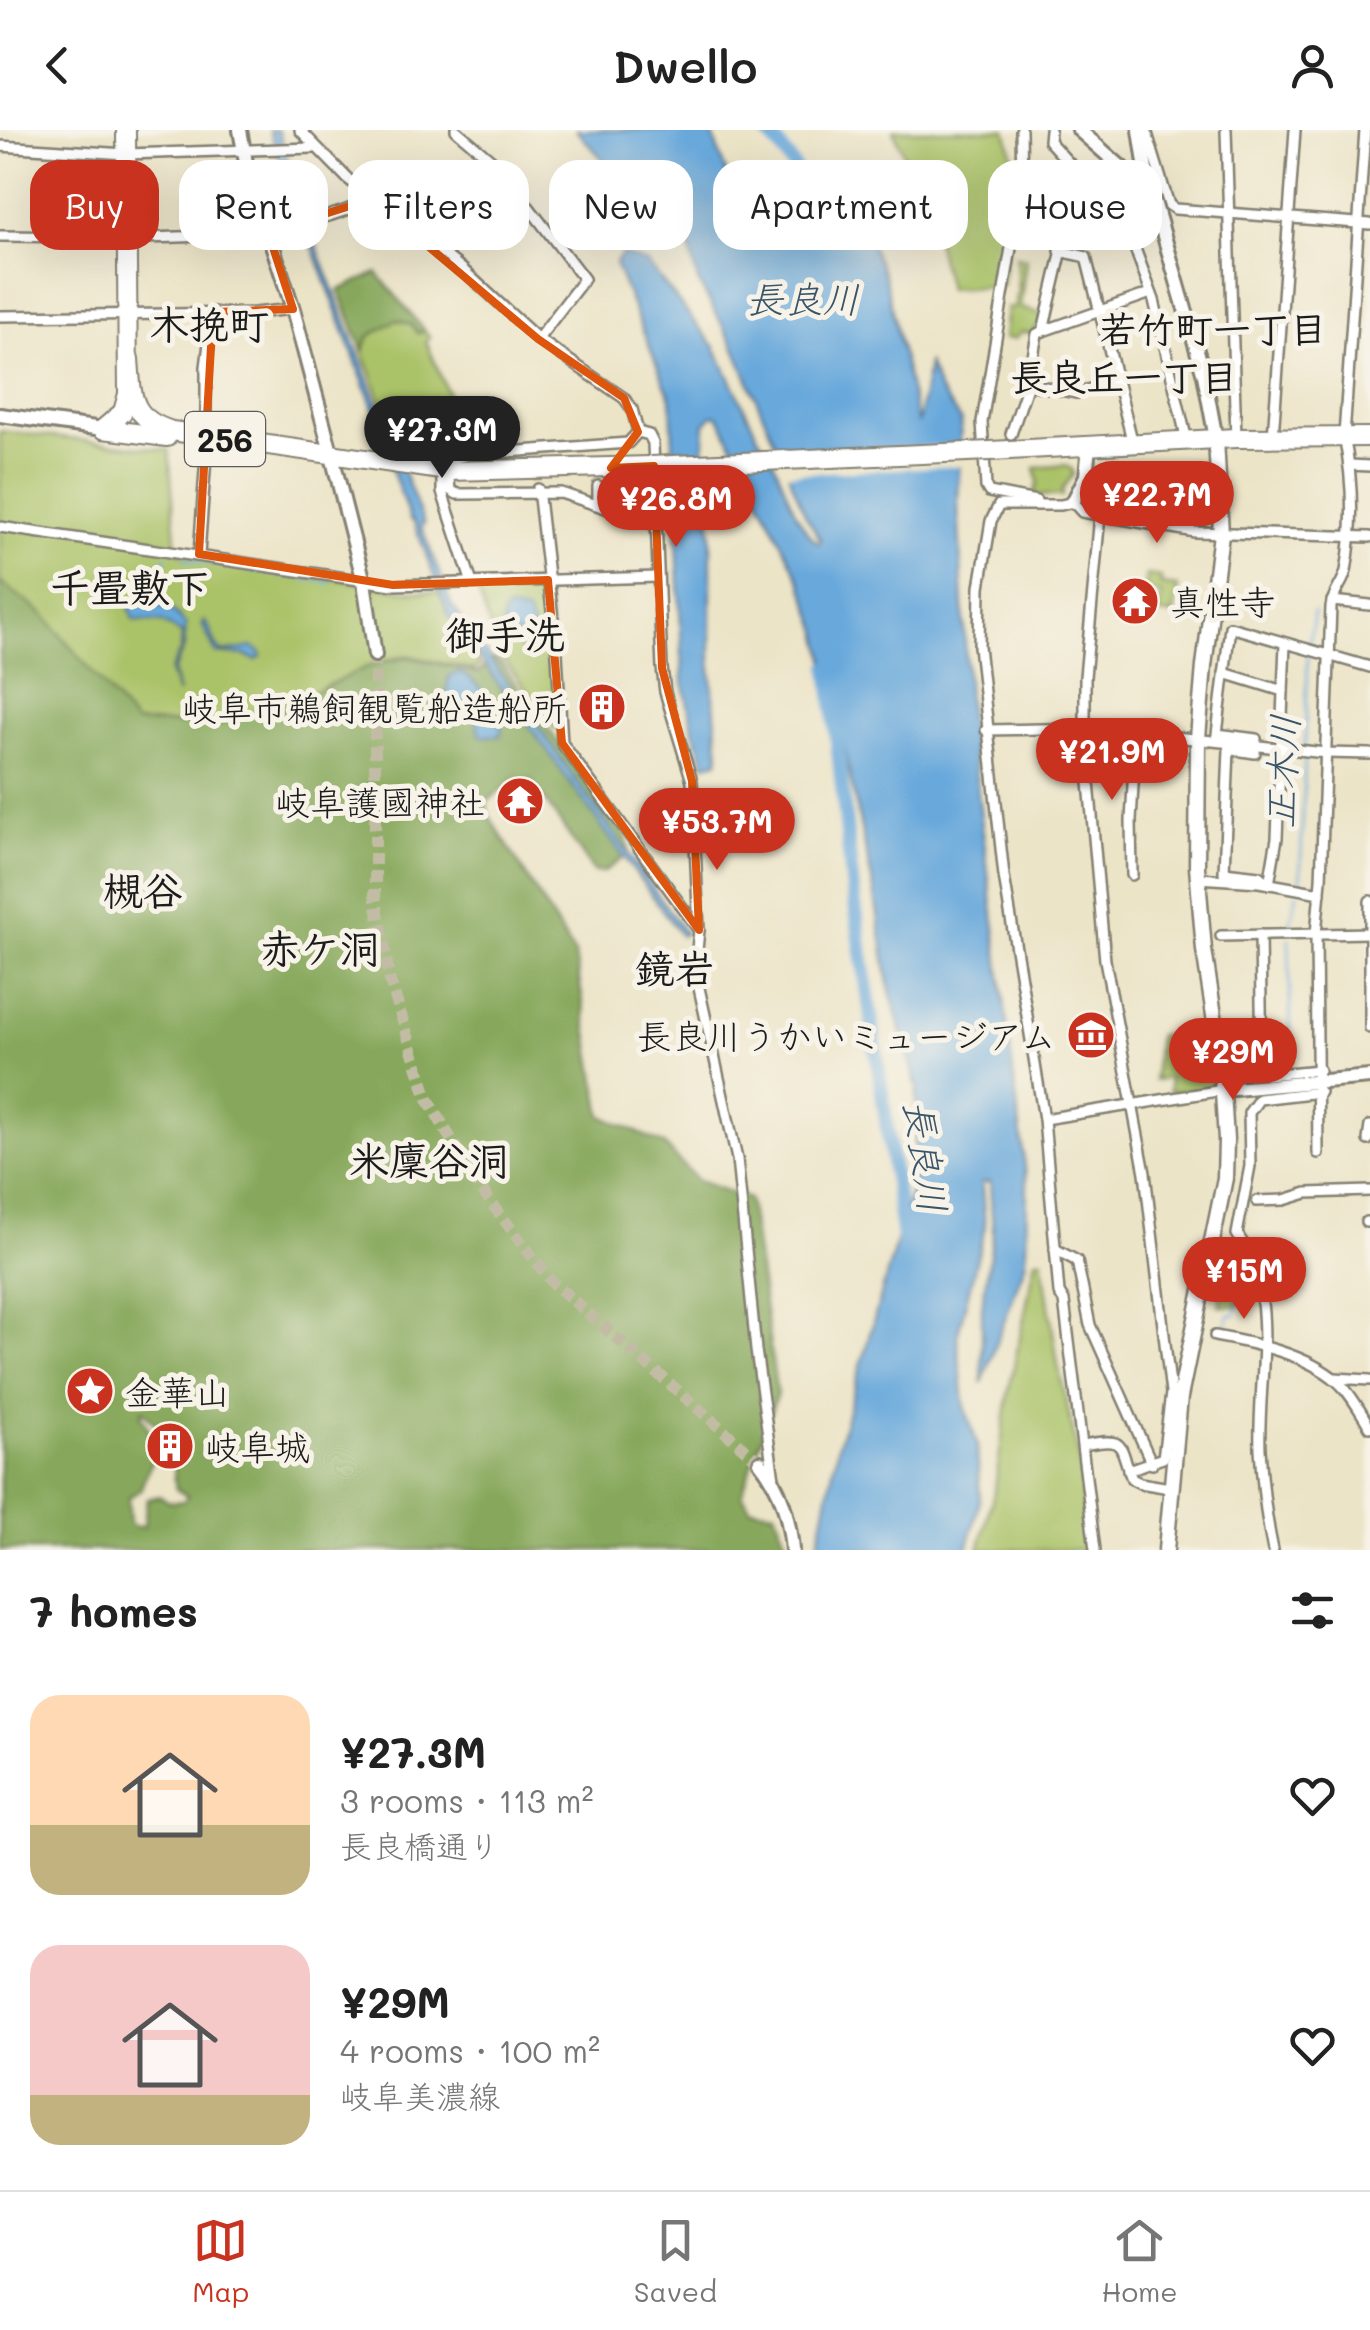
<!DOCTYPE html>
<html lang="en">
<head>
<meta charset="utf-8">
<style>
	:root { --surface:#fff; --page:#f2f2f2; --text:#222; --muted:#767676; --line:#e0e0e0; --accent:#c8321e }
	body { margin:0; font-family:Mali,"Klee One",sans-serif; background:var(--page); color:var(--text); height:100vh; display:flex; flex-direction:column; font-size:38px; white-space:nowrap }
	* { box-sizing:border-box; margin:0 }
	p { font-size:32px; color:var(--muted) }
	.icon { flex:none; width:55px; height:55px; fill:none; stroke:currentColor; stroke-width:2; stroke-linecap:round; stroke-linejoin:round }
	.map { position:relative; height:1420px; overflow:hidden }
	.panel { display:flex; flex-direction:column; background:var(--surface); flex:1 }
	.panel>* { flex:none }
	.banner { position:absolute; left:30px; top:30px; width:1310px; height:90px; display:flex; gap:20px }
	.price { position:absolute; translate:-50% -85px; padding:0 22px; border-radius:35px; background:var(--accent); color:#fff; font-size:32px; line-height:65px; filter:drop-shadow(0 2px 5px #0008) }
	.price::after { content:''; position:absolute; left:50%; top:60px; width:30px; height:22px; margin-left:-15px; background:inherit; clip-path:polygon(0 0,100% 0,50% 100%) }
	.price.selected { background:#222; color:#fff }
	ul { padding:0; list-style:none }
	li { display:flex; align-items:center; gap:30px; height:250px; padding:0 30px }
	li span { display:grid; place-items:center; flex:none; width:280px; height:200px; border-radius:30px; color:#555 }
	li>.icon { margin-inline-start:auto }
	span .icon { width:120px; height:120px; fill:#fffc; stroke-width:1 }
	li b { font-size:42px }
	h2 { display:flex; justify-content:space-between; align-items:center; height:120px; padding:0 30px; font-size:42px }
	.tag { padding:0 35px; border-radius:30px; background:var(--surface); box-shadow:0 10px 40px #0002; font-size:35px; line-height:90px }
	.tag.selected { background:var(--accent); color:#fff }
	header { display:flex; justify-content:space-between; align-items:center; height:130px; padding:0 30px; background:var(--surface); font-size:45px; font-weight:600 }
	.tabs { display:flex; justify-content:space-around; align-items:center; height:140px; border-top:2px solid var(--line); background:var(--surface); font-size:28px; color:var(--muted) }
	.tabs a { display:grid; justify-items:center; gap:5px }
	.tabs .selected { color:var(--accent) }
	.map>svg:first-child { display:block }
</style>
</head>
<body>
<header><svg class="icon" aria-label="back" viewBox="0 0 24 24"><path d="M15 5l-7 7 7 7"/></svg>Dwello<svg class="icon" aria-label="person" viewBox="0 0 24 24"><circle cx="12" cy="8" r="4"/><path d="M4 21q1-7 8-7t8 7"/></svg></header>
<div class="map">
<svg width="1370" height="1420" viewBox="0 0 1370 1420">
	<rect width="100%" height="100%" fill="#f7f3e8"/>
	<filter id="ink" filterUnits="userSpaceOnUse"><feTurbulence type="fractalNoise" baseFrequency=".01" numOctaves="2"/><feDisplacementMap in="SourceGraphic" scale="20" xChannelSelector="R" yChannelSelector="G"/><feConvolveMatrix kernelMatrix="1 2 1 2 8 2 1 2 1" color-interpolation-filters="sRGB"/></filter>
	<filter id="wash" filterUnits="userSpaceOnUse"><feTurbulence type="fractalNoise" baseFrequency=".0048" numOctaves="4" result="noise"/><feDisplacementMap in="SourceGraphic" scale="40" xChannelSelector="R" yChannelSelector="G"/><feGaussianBlur stdDeviation="2.25" result="paint"/><feColorMatrix in="noise" values="0 0 0 0 0 0 0 0 0 0 0 0 0 0 0 0 0 1.4 0 .05"/><feComposite in="paint" operator="in"/></filter>
	<g filter="url(#wash)">
		<rect width="100%" height="100%" fill="#ece4c7"/>
		<g fill="#aac267" stroke="#636f42" stroke-width="2.5">
			<path d="M893,0h113l11,41 -15,115 -54,3 -20,-80z"/>
			<path d="M1016,127l10,2 -6,49 23,6 -2,13h-5l-2,6 -13,-1 -6,7 -11,-1 3,-30h8l3,-19z"/>
			<path d="M396,190l15,4 7,9 7,-2 5,6 -4,4 21,50 2,27 -46,20 1,17 -4,-1 -37,-102 5,-15z"/>
			<path d="M0,301l169,19 8,102 231,39 30,1 42,73 -6,5 -67,-15 -33,9 -106,50 -39,-1 -5,11 -90,-1 -91,-109 -43,-32z"/>
			<path d="M1065,335l7,4 1,6 -10,13 -1,8 -28,-1 4,-14 -3,-13z"/>
			<path d="M620,355v6h4v-6h20l1,6h7l-1,26 -6,1 -33,-13 -4,-13 -6,-6z"/>
			<path d="M1146,445l15,2v8l17,2 -4,28 -16,-1 3,-20 -16,-3z"/>
			<path d="M542,455l4,4 14,136 -5,3 -55,-73 -23,-65z"/>
			<path d="M1206,904l7,53 -43,5 -1,-14 -15,2 4,-44z"/>
			<path d="M1234,1107c15,18 15,50 2,69h-17z"/>
			<path d="M1036,1129h6l16,106 22,97 6,88h-107l16,-62 13,-93z"/>
		</g>
		<g fill="#87a85c" stroke="#52623c" stroke-width="2.5" fill-rule="evenodd">
			<path d="M377,143l48,58 -7,2 -7,-9 -15,-4 -28,17 -5,15 -24,-62z"/>
			<path d="M0,452l43,32 92,109 89,1 5,-11h39l106,-49 34,-7 70,16 15,-14 6,2 127,175 3,17 -25,19h-10l-63,-92 -15,-3 -29,25 1,12 87,141 27,161 61,28 35,37 51,18 28,195 -35,99 8,15 25,3 14,39h-789zM143,1280l15,17 24,12c-7,19 -10,30 -6,50l11,7 -3,5 -14,1 -11,-6 -12,3 -3,27 -10,1 -4,-4 -2,-25 12,-8 18,-44 -17,-31z"/>
		</g>
		<g fill="#68a8db" stroke="#42627c" stroke-width="2.5">
			<path d="M269,0h9l31,96 115,298 -3,2 30,78 234,329 -4,3 -233,-322 -34,-92 -4,-2 -34,-95v-9z"/>
			<path d="M576,0h135l15,42 13,14 51,10 53,26 26,18 15,35 34,149 10,-60 11,26 22,31 -3,83 11,216 58,463 -1,78 -44,122v-77l11,-72 -3,-52 -8,1 3,44 -28,110 7,66 13,41 3,56 -13,50h-150l20,-101 76,-266 4,-96 -27,-96 -16,-101 -55,-259 -18,-49 -82,-165 -6,-2 -8,9 -1,27 7,79v137l8,87 -1,7 -13,3 -12,-36 -10,-47 -12,-282 -56,-135 7,-10 25,9 68,84 44,91c26,32 28,77 59,105l3,-3 -15,-24 -72,-170 -36,-65 -10,-39 -50,-44z"/>
			<path d="M137,469l15,1 8,6h8l18,19 -2,22 -11,24 5,23 -8,-23 11,-22 1,-15 -20,-12 -28,-2 -5,-12z"/>
			<path d="M507,479l20,4 12,31 -5,8 -12,-2 -5,-16 -14,-3v-16z"/>
			<path d="M204,491c11,10 6,24 20,31l29,-5 8,6v4l-5,3 -12,-5 -28,-2 -14,-29z"/>
			<path d="M459,542c25,10 29,37 43,56l-2,8h-19l-6,-20 -29,-23 3,-17z"/>
		</g>
		<path fill="#ece4c7" d="M965,315l-1,21 -179,8 -9,-21z"/>
		<g fill="none" stroke-linecap="round" stroke-linejoin="round">
			<g stroke="#68a8db" stroke-width="2.5">
				<path d="M184,429l147,24"/>
				<path d="M150,470l6,-31 11,-12"/>
				<path d="M1309,516l5,-34"/>
				<path d="M1305,616l3,-92"/>
				<path d="M1300,756l5,-132"/>
				<path d="M1289,799l8,-36"/>
				<path d="M1267,925l24,-2 -2,-114"/>
				<path d="M1225,1203l3,-18h6l11,-21v-23"/>
			</g>
			<g stroke="#68a8db" stroke-width="14">
				<path d="M764,0c28,26 45,60 55,96"/>
				<path d="M829,537l24,223 51,356"/>
			</g>
		</g>
	</g>
	<g filter="url(#ink)">
		<g fill="none" stroke-linecap="round" stroke-linejoin="round">
			<path stroke="#c2bca5" stroke-width="9" stroke-dasharray="9 4.5" stroke-linecap="butt" d="M537,328l1,31"/>
			<path stroke="#c2bca5" stroke-width="12" stroke-dasharray="12 6" stroke-linecap="butt" d="M375,525v239l15,87 38,118 48,84 76,99 208,180"/>
			<g stroke="#848072" stroke-width="14">
				<g id="street">
					<path d="M300,0l48,49 112,88 78,72 86,59 8,11 6,23 11,3 4,8 9,225 3,24 27,89 7,149 -4,40 42,189 19,191 18,129"/>
					<path d="M456,0l40,34 88,115 -46,60"/>
					<path d="M1021,0l1,52 -40,240 4,65 3,5 47,9"/>
					<path d="M1050,0l-1,11 78,86 27,73 33,141"/>
					<path d="M1146,0l23,75 6,4 195,15"/>
					<path d="M1226,0l10,308"/>
					<path d="M0,16l126,8 188,-6"/>
					<path d="M1075,64l28,7"/>
					<path d="M0,106c113,0 270,14 372,-37"/>
					<path d="M1060,121l26,6 47,187"/>
					<path d="M0,186l254,-3 39,-4"/>
					<path d="M1043,201l108,-38"/>
					<path d="M1028,254l49,9 40,-12"/>
					<path d="M1011,304l17,-50 9,-50 6,-3 37,-158"/>
					<path d="M206,307v-70l7,-55"/>
					<path d="M1273,307l22,-307"/>
					<path d="M434,332l34,-7 160,-12 10,-11"/>
					<path d="M1349,335l21,1"/>
					<path d="M442,348v14l30,91"/>
					<path d="M449,349l1,11 7,4 104,-1 95,32"/>
					<path d="M598,356v18"/>
					<path d="M538,359l19,165 5,89 137,187"/>
					<path d="M1100,385l-15,162v61l20,222 40,213 22,187 4,33 -8,65 -35,12"/>
					<path d="M0,397l393,58 265,-8"/>
					<path d="M199,424l8,-111"/>
					<path d="M1332,471l38,4"/>
					<path d="M1224,543l59,18"/>
					<path d="M986,600l104,-2 236,25 44,1"/>
					<path d="M1132,745l-1,-54 5,-90"/>
					<path d="M1198,748l61,4 61,11"/>
					<path d="M1269,754l-10,-8 -35,-4 5,-123 26,4 1,-14 -39,-5 13,-107 140,40"/>
					<path d="M1269,754l8,-46 8,-194"/>
					<path d="M1370,771v127"/>
					<path d="M1260,805l2,135 4,5 53,-5"/>
					<path d="M1221,806l149,-3"/>
					<path d="M1044,989l179,-29"/>
					<path d="M1368,1010l2,-14"/>
					<path d="M1318,1023l-2,-219 5,-54 10,-273c2,-15 12,-23 15,-36 8,-44 7,-91 -2,-135l21,-306"/>
					<path d="M1257,1071l27,-1 23,-7 63,-2"/>
					<path d="M1366,1092h4"/>
					<path d="M1055,1119l22,12 13,64 62,139"/>
					<path d="M1215,1206c39,7 91,18 122,45 13,11 23,30 33,46"/>
					<path d="M1334,1248l36,2"/>
					<path d="M1084,1315c44,-9 34,0 48,34l8,4 30,5"/>
					<path d="M1095,1420l-31,-249 -5,-8 -15,-174 -40,-243 -25,-230 1,-59 11,-66 8,-16h62l12,-3 9,10 113,20 175,5"/>
					<path d="M1273,1420c-7,-32 -11,-68 -13,-101 -3,-69 21,-154 -23,-215l13,-68 -1,-53 10,-14 61,-7"/>
				</g>
			</g>
			<g stroke="#848072" stroke-width="18">
				<g id="secondary">
					<path d="M240,0l7,38 46,141 39,147 32,126 11,73"/>
					<path d="M1079,0l50,44 18,3"/>
					<path d="M1140,0l7,47 57,198 12,64"/>
					<path d="M0,285l103,14"/>
					<path d="M1073,372l13,-26 3,-30"/>
					<path d="M1223,960l147,-13"/>
					<path d="M760,1332c21,26 29,55 32,88"/>
				</g>
			</g>
			<g stroke="#848072" stroke-width="19">
				<path id="primary" d="M1166,1420l14,-153 45,-219 1,-38 -5,-79 -17,-111 -7,-83 1,-129 6,-72 17,-132 -5,-95"/>
			</g>
			<g stroke="#848072" stroke-width="22">
				<g id="highway">
					<path d="M129,229c3,38 1,59 43,72l276,40 203,-5"/>
					<path d="M103,299l64,8"/>
					<path d="M103,299l20,-17 5,-18 -2,-264"/>
					<path d="M990,321l246,-13 134,-1"/>
				</g>
			</g>
			<use href="#street" stroke="#fff" stroke-width="9"/>
			<use href="#secondary" stroke="#fff" stroke-width="12"/>
			<use href="#primary" stroke="#fff" stroke-width="14"/>
			<use href="#highway" stroke="#fff" stroke-width="18"/>
			<g stroke="#848072" stroke-width="22" stroke-linecap="butt">
				<path id="highway-bridge" d="M651,336l339,-15"/>
			</g>
			<use href="#highway-bridge" stroke="#fff" stroke-width="18"/>
		</g>
	</g>
	<path fill="none" stroke="#de560d" stroke-width="8" stroke-linejoin="round" d="M372,69l166,140 86,59 14,34 -27,36 43,-2 8,202 30,113 7,149 -137,-187 -14,-163 -155,5 -194,-31 14,-242 80,-3 -25,-77z"/>
	<defs>
		<g id="temple-disc" transform="scale(2.5)"><circle r="9.5" fill="#c8321e" stroke="#f7f3e8"/><path d="M0-6L5-2H3V0L6.5 2.5H4V6H1.5V3h-3V6H-4V2.5H-6.5L-3 0V-2H-5Z" fill="#fff"/></g>
		<g id="building-disc" transform="scale(2.5)"><circle r="9.5" fill="#c8321e" stroke="#f7f3e8"/><path d="M-4-6H4V6H1V3H-1V6H-4ZM-2.5-4.3h1.7v1.8h-1.7ZM.8-4.3h1.7v1.8H.8ZM-2.5-1h1.7V.8h-1.7ZM.8-1h1.7V.8H.8Z" fill="#fff"/></g>
		<g id="museum-disc" transform="scale(2.5)"><circle r="9.5" fill="#c8321e" stroke="#f7f3e8"/><path d="M0-6L6-3V-2H-6V-3ZM-5-1h2V3h-2ZM-1-1h2V3h-2ZM3-1h2V3H3ZM-6 4H6V6H-6Z" fill="#fff"/></g>
		<g id="sight-disc" transform="scale(2.5)"><circle r="9.5" fill="#c8321e" stroke="#f7f3e8"/><path d="M0-6L1.8-2.2L6-1.7L2.9 1.2L3.7 5.4L0 3.3L-3.7 5.4L-2.9 1.2L-6-1.7L-1.8-2.2Z" fill="#fff"/></g>
	</defs>
	<g fill-rule="evenodd">
		<use href="#temple-disc" x="1135" y="471"/>
		<use href="#building-disc" x="602" y="577"/>
		<use href="#temple-disc" x="520" y="671"/>
		<use href="#museum-disc" x="1091" y="905"/>
		<use href="#sight-disc" x="90" y="1261"/>
		<use href="#building-disc" x="170" y="1316"/>
	</g>
	<g text-anchor="middle" dominant-baseline="central" stroke-width="10" stroke-linejoin="round" paint-order="stroke">
		<rect fill="#f7f3e8" stroke="#5e5c59" stroke-width="2.5" x="185" y="282" width="80" height="54" rx="8"/>
		<g font-size="32" font-weight="bold" fill="#1c1c1c">
			<text x="225" y="309">256</text>
		</g>
		<g font-size="35" fill="#1c1c1c" stroke="#f7f3e8" text-anchor="start">
			<text x="1170" y="471">真性寺</text>
			<text x="567" y="577" text-anchor="end">岐阜市鵜飼観覧船造船所</text>
			<text x="485" y="671" text-anchor="end">岐阜護國神社</text>
			<text x="1056" y="905" text-anchor="end">長良川うかいミュージアム</text>
			<text x="125" y="1261">金華山</text>
			<text x="205" y="1316">岐阜城</text>
		</g>
		<g font-size="38" font-style="italic" fill="#3a5468" stroke="#f7f3e8">
			<text x="803" y="168">長良川</text>
			<text transform="translate(1281 641) rotate(-87)">正木川</text>
			<text transform="translate(927 1026) rotate(82)">長良川</text>
		</g>
		<g font-size="38" font-weight="bold" fill="#1c1c1c" stroke="#f7f3e8">
			<text x="1213" y="198">若竹町一丁目</text>
			<text x="1124" y="246">長良丘一丁目</text>
		</g>
		<g font-size="40" font-weight="bold" fill="#1c1c1c" stroke="#f7f3e8">
			<text x="209" y="193">木挽町</text>
			<text x="130" y="456">千畳敷下</text>
			<text x="505" y="503">御手洗</text>
			<text x="143" y="759">槻谷</text>
			<text x="320" y="817">赤ケ洞</text>
			<text x="675" y="837">鏡岩</text>
			<text x="429" y="1029">米廩谷洞</text>
		</g>
	</g>
</svg>
<b class="price selected" style="left:442px;top:351px">¥27.3M</b>
<b class="price" style="left:1157px;top:416px">¥22.7M</b>
<b class="price" style="left:676px;top:420px">¥26.8M</b>
<b class="price" style="left:1112px;top:673px">¥21.9M</b>
<b class="price" style="left:717px;top:743px">¥53.7M</b>
<b class="price" style="left:1233px;top:973px">¥29M</b>
<b class="price" style="left:1244px;top:1192px">¥15M</b>
<div class="banner">
<a class="tag selected">Buy</a>
<a class="tag">Rent</a>
<a class="tag">Filters</a>
<a class="tag">New</a>
<a class="tag">Apartment</a>
<a class="tag">House</a>
</div>
</div>
<section class="panel">
<h2>7 homes<svg class="icon" aria-label="filters" viewBox="0 0 24 24"><path d="M4 7h16M4 17h16"/><circle cx="9" cy="7" r="2"/><circle cx="15" cy="17" r="2"/></svg></h2>
<ul>
<li><span style="background:linear-gradient(#ffd9b3 65%,#c2b280 0)"><svg class="icon" aria-label="home" viewBox="0 0 24 24"><path d="M3 11l9-7 9 7M6 9v11h12V9"/></svg></span><div><b>¥27.3M</b><p>3 rooms · 113 m²</p><p>長良橋通り</p></div><svg class="icon" aria-label="heart" viewBox="0 0 24 24"><path d="M12 20l-8-8c-3-5 5-10 8-4 3-6 11-1 8 4z"/></svg></li>
<li><span style="background:linear-gradient(#f6c9c9 75%,#c2b280 0)"><svg class="icon" aria-label="home" viewBox="0 0 24 24"><path d="M3 11l9-7 9 7M6 9v11h12V9"/></svg></span><div><b>¥29M</b><p>4 rooms · 100 m²</p><p>岐阜美濃線</p></div><svg class="icon" aria-label="heart" viewBox="0 0 24 24"><path d="M12 20l-8-8c-3-5 5-10 8-4 3-6 11-1 8 4z"/></svg></li>
</ul>
</section>
<nav class="tabs">
<a class="selected"><svg class="icon" aria-label="map" viewBox="0 0 24 24"><path d="M3 6l6-2 6 2 6-2v14l-6 2-6-2-6 2zM9 4v14M15 6v14"/></svg>Map</a>
<a><svg class="icon" aria-label="saved" viewBox="0 0 24 24"><path d="M7 4h10v16l-5-4-5 4z"/></svg>Saved</a>
<a><svg class="icon" aria-label="home" viewBox="0 0 24 24"><path d="M3 11l9-7 9 7M6 9v11h12V9"/></svg>Home</a>
</nav>
</body>
</html>
